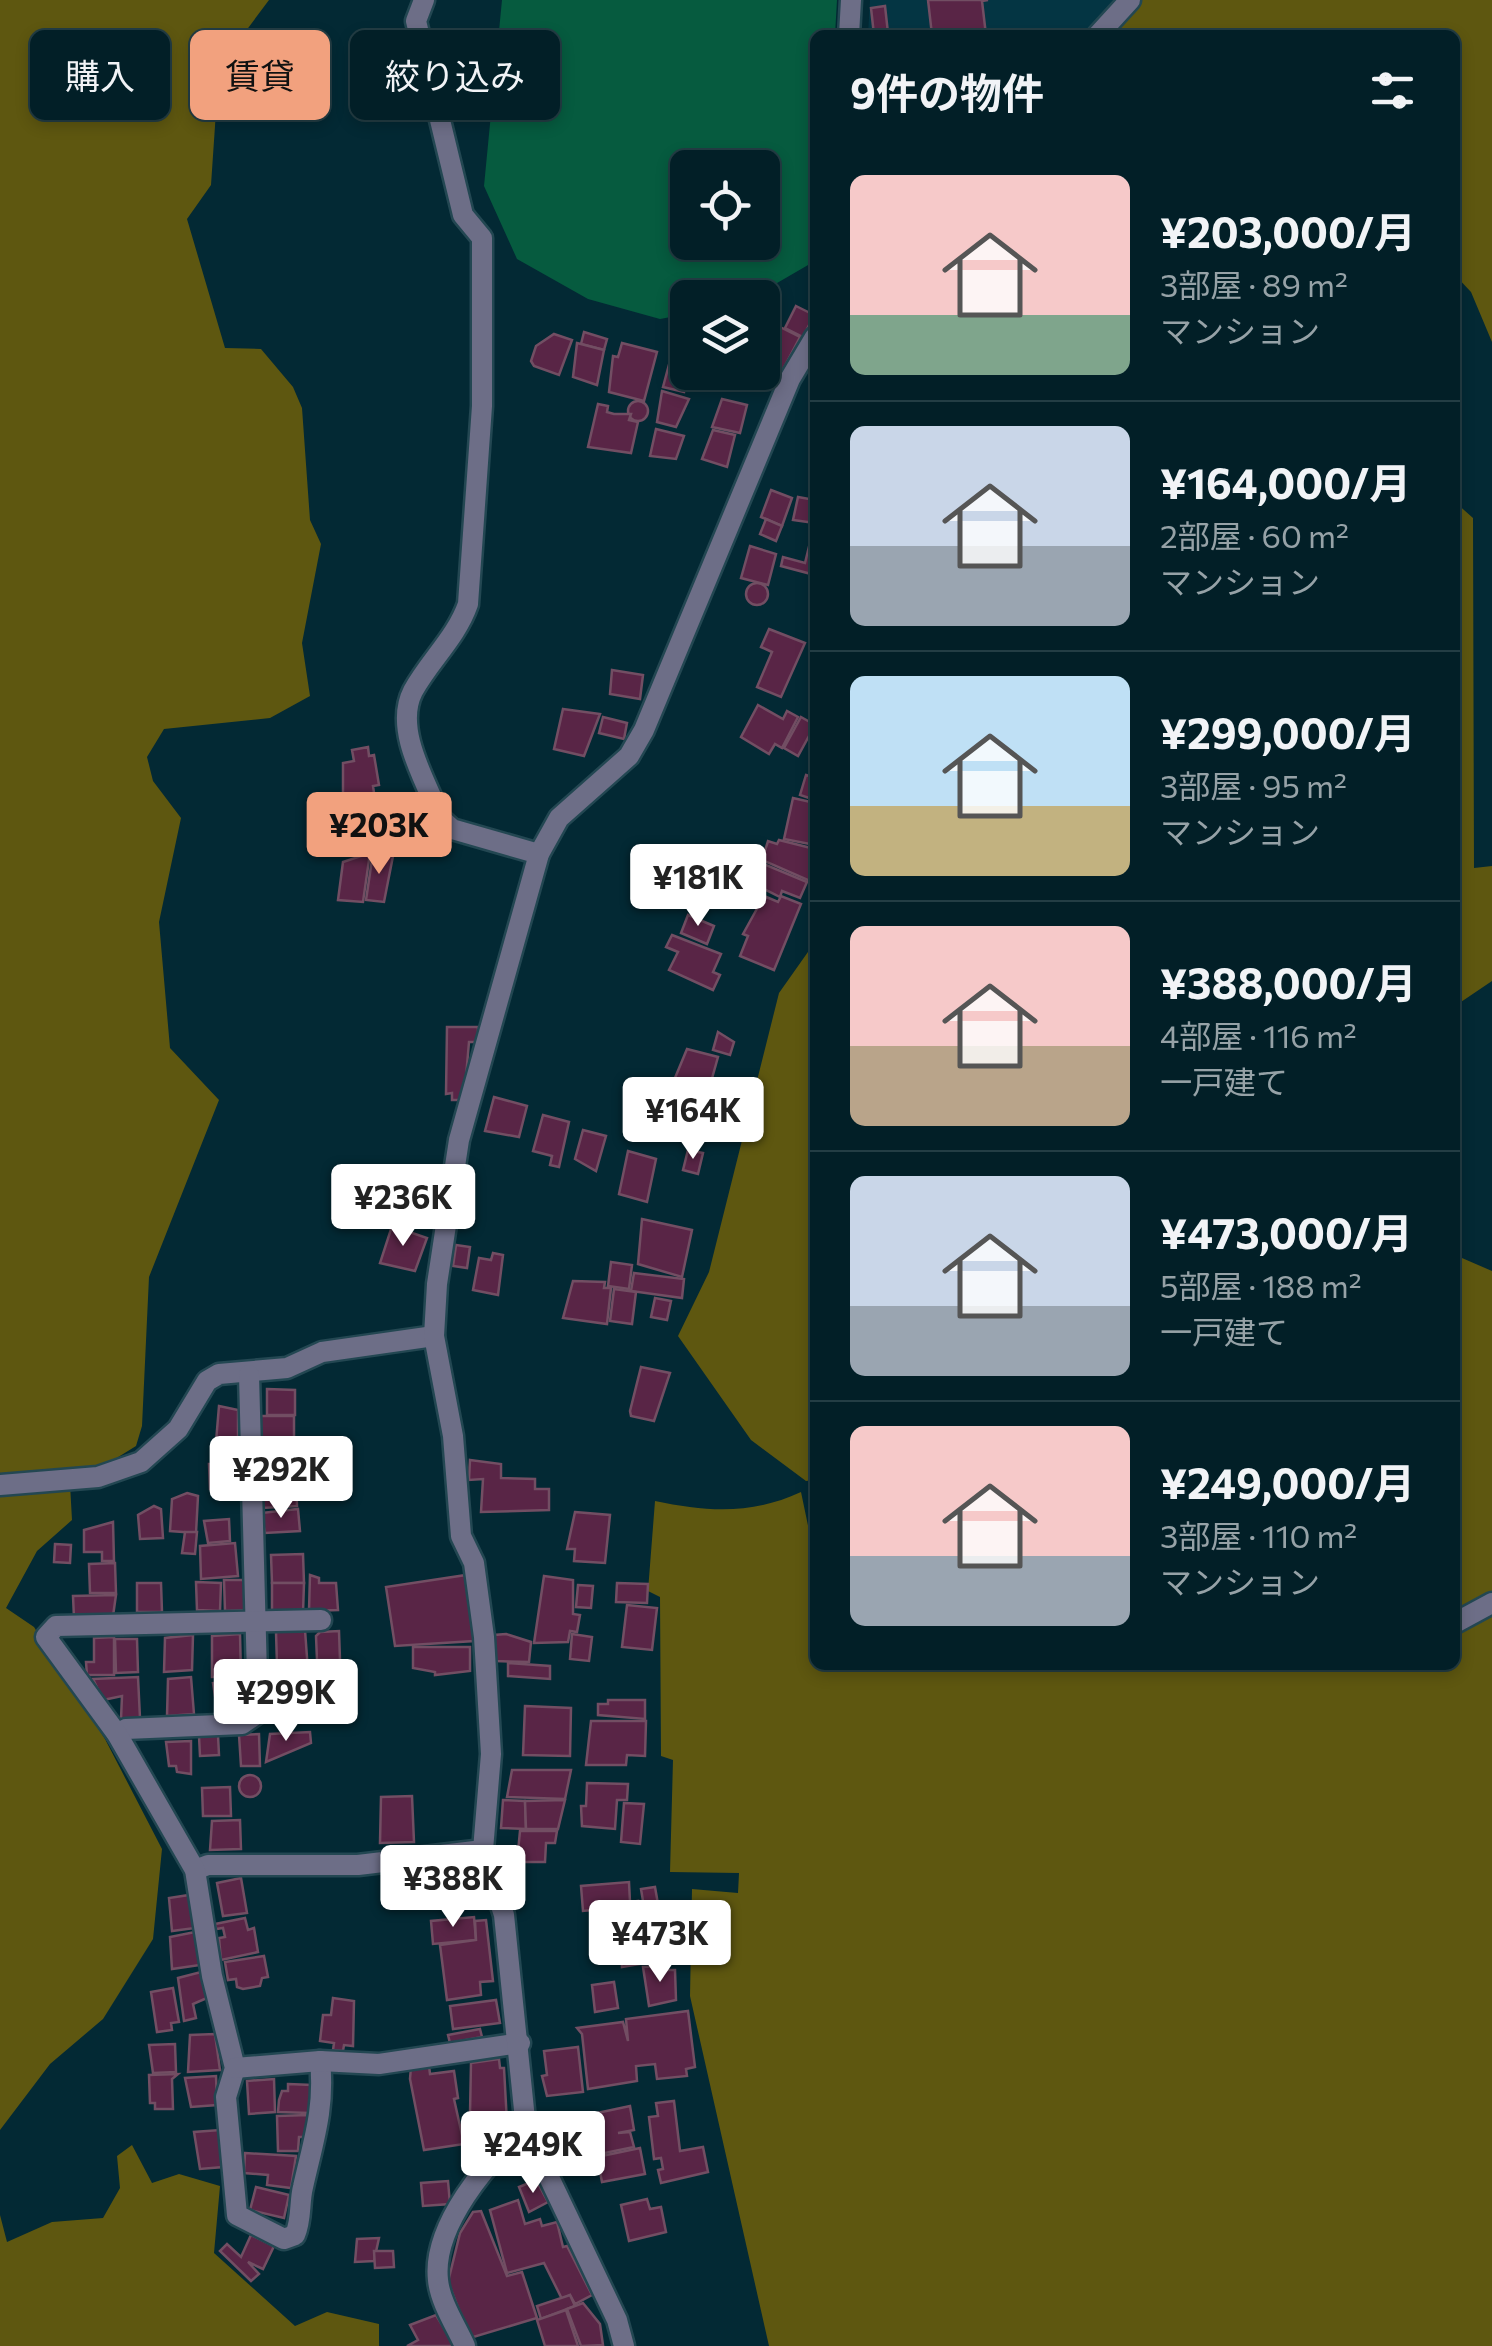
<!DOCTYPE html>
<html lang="ja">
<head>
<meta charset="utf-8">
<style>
	:root { --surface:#021f27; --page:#102c33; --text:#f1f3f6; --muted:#96a2a7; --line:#233d44; --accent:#f2a17e }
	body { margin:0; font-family:Commissioner,"Noto Sans JP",sans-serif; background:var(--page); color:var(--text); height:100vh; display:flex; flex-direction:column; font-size:38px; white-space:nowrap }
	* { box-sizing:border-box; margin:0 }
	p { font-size:32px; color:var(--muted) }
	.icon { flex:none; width:55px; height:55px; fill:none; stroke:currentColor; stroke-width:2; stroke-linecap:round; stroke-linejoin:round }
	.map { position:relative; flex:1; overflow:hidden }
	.sheet { position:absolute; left:810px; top:30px; width:650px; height:1640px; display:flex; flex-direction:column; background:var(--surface); border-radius:15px; box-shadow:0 5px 15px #0003,0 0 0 2px var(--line) }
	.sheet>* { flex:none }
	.hud { position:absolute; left:30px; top:30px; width:630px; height:90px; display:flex; gap:20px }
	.tools { position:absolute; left:670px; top:150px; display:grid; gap:20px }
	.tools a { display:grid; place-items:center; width:110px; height:110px; border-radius:15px; background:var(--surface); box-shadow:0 5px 15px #0003,0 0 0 2px var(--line); font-size:50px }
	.price { position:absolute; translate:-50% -85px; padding:0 22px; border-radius:10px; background:#fff; color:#222; font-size:32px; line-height:65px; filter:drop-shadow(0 2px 5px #0008) }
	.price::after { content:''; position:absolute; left:50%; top:60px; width:30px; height:22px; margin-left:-15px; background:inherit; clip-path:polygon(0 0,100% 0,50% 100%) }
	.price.on { background:var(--accent); color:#111 }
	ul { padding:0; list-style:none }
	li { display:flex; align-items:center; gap:30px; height:250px; padding:0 40px }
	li+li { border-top:2px solid var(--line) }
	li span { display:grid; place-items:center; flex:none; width:280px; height:200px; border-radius:15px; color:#555 }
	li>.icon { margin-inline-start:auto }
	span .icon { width:120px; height:120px; fill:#fffc; stroke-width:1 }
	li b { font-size:42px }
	h2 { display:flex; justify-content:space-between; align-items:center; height:120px; padding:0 40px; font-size:42px }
	.tag { padding:0 35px; border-radius:15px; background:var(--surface); box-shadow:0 5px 15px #0003,0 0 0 2px var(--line); font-size:35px; line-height:90px }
	.tag.on { background:var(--accent); color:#111 }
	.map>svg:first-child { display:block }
</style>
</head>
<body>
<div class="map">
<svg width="1492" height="2346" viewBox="0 0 1492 2346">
	<rect width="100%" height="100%" fill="#032934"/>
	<path fill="#043543" d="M870,0h253l-32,35h-223z"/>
	<g fill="#5e5710">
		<path d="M0,0h269l-50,67 -8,118 -24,34 38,129 36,1 32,38 9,21 8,112 11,24 -19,99 8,53 -40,22 -106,11 -17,28 6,24 28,37 -22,104 11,126 49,52 -70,177 -7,149 -6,20 -29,18 -107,13z"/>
		<path d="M1141,0h351v342l-21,-50 -16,-17v-240h-345z"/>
		<path d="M1455,502l18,16 1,350 18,-2v115l-37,25z"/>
		<path d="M815,942v538l-9,1 -55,-41 -73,-104 31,-64 70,-279z"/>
		<path d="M1455,1255l37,16v1075h-723l-79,-350 2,-107 46,4 1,-20 -69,-1 3,-112 -12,-4 -1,-159 -12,-6 7,-90c53,11 96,14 146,-9l14,67v106h640z"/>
		<path d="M70,1484l2,36 -35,31 -31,57 28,19 71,112 57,110 -9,90 -50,80 -53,45 -50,66v-640z"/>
		<path d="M132,2145l20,38 27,-9 41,12 -6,67 81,73 32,-14 52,12v22h-379v-131l7,27 45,-20 51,-4 17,-30 -3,-32z"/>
	</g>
	<path fill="#065b3f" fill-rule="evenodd" d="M502,0h335l-2,35h-20v226l-62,36 -65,1 -1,16 -27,5 -72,-20 -71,-40 -33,-73zM688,168h74v74h-74z"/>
	<g fill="#592546" stroke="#724e63" stroke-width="2.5">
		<path d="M928,0h60l-6,1 4,34h-54z"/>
		<path d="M885,6l3,27 -14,2 -3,-27z"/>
		<path d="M796,306l18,9 -11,22 -18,-9z"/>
		<path d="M776,325l24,12 -23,44h-6l-11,-6 2,-46 10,5z"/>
		<path d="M584,332l23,7 -3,11 -23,-6z"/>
		<path d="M554,334l18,6 -13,35 -25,-9 -3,-5 5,-15z"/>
		<path d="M675,335l13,3v20l-16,-4z"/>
		<path d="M577,343l27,7 -7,35 -24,-8z"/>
		<path d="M622,343l35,9 -13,49 -35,-9 4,-36 5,1z"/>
		<path d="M671,357l17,5 -4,30 -21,-5z"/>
		<path d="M662,391l27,8 -13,28 -19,-5z"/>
		<path d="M722,399l25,6 -7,28 -28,-6z"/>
		<circle cx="638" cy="411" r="10"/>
		<path d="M598,404l10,2 -1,6 7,2h17l-2,6 9,2 -7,31 -43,-6z"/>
		<path d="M656,429l28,7 -8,23 -26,-3z"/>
		<path d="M713,430l22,5 -8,32 -25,-8z"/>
		<path d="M771,490l21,8 -10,28 -21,-9z"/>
		<path d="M798,497l17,3v23l-22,-3z"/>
		<path d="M766,519l16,7 -6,15 -16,-7z"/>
		<path d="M814,526l1,49 -34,-9 2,-9 22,6z"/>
		<path d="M750,546l26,8 -8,31 -27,-7z"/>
		<circle cx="757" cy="594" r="11"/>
		<path d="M769,629l36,14 -24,54 -24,-10 15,-35 -11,-5z"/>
		<path d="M612,670l31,5 -3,24 -30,-5z"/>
		<path d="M758,705l25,14 4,-8 11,6 -16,31 -7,-4 -6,10 -28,-17z"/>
		<path d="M563,709l37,5 -16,42 -30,-7z"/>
		<path d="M603,717l24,6 -3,16 -25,-6z"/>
		<path d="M801,717l14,8 -17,31 -14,-8z"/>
		<path d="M368,747l1,9 5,-1 5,30 -6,1 1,7 -31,3v-33l11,-2 -2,-11z"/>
		<path d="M806,775l9,3v22l-15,-5z"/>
		<path d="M793,798l22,5v42l-31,-6z"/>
		<path d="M779,840l36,9 -5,32 -48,-21 6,-19 9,3z"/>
		<path d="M370,853l-7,49 -25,-2 5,-38z"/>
		<path d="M373,853l20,3 -9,46 -18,-2z"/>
		<path d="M756,861l51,21 -7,16 -18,-7 -2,6 -32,-16z"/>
		<path d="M764,896l14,6 3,-6 20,8 -27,66 -34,-14 8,-20 -5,-2z"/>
		<path d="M688,915l26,11 -7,18 -26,-11z"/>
		<path d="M672,935l49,19 -8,18 7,3 -7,15 -44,-20 9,-18 -12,-5z"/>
		<path d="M447,1027h31v15h-9l-5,58h-12v-7l-6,1z"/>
		<path d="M718,1032l16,10 -4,13 -17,-5z"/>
		<path d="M687,1049l31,8 -16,57 -30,-8 4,-14 -6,-2z"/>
		<path d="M494,1097l33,9 -8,31 -34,-6z"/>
		<path d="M706,1100l9,2 -7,28 -13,-3z"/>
		<path d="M543,1115l26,7 -10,45 -9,-2 2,-9 -19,-5z"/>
		<path d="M583,1130l23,6 -10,35 -21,-12z"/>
		<path d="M688,1150l15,3 -5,21 -15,-4z"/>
		<path d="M628,1151l28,8 -9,43 -28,-8z"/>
		<path d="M642,1219l50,11 -10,47 -44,-13z"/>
		<path d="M392,1226l35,12 -12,33 -35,-8z"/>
		<path d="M456,1245l14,2 -3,21 -14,-2z"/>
		<path d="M493,1253l10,2 -5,40 -25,-5 6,-32 12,2z"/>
		<path d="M611,1262l21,3 -3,24 -21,-3z"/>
		<path d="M634,1273l50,6 -2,19 -51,-7z"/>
		<path d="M573,1281l32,1 -1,6h7l-4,36 -44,-6z"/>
		<path d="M614,1289l22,3 -4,32 -22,-3z"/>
		<path d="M655,1298l16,3 -4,19 -16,-3z"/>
		<path d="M641,1367l29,6 -16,48 -23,-5 -1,-5z"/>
		<path d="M267,1389l28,1v25h-28z"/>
		<path d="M219,1406l19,4v32h-22z"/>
		<path d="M260,1416h34v22l-33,1z"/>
		<path d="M296,1440l1,18 -20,2 -1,-8h7v-11z"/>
		<path d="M470,1460l31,4v14l34,1v10h14v21l-68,2 2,-33 -14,1z"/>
		<path d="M209,1464l33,1 -1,25 -31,-1z"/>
		<path d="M296,1474l1,32 -35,2 -1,-21h13l-1,-12z"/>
		<path d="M187,1493l11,3 -2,37 -26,-2 2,-32z"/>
		<path d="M154,1506l7,3 2,29 -23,1 -2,-24z"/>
		<path d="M298,1509l2,22 -35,2 -4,-20z"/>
		<path d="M575,1512l35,3 -5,48 -31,-2 1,-12h-8z"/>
		<path d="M229,1519l1,22 -22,2 -4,-22z"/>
		<path d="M113,1522l1,39h-12v-9h-18v-22z"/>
		<path d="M185,1532h12l-2,22 -13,-1z"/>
		<path d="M235,1543l3,33 -37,3 -1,-33z"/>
		<path d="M55,1544l16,1 -1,18 -16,-1z"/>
		<path d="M303,1554l1,29h-32l-1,-28z"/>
		<path d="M115,1563l1,30h-26l-1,-29z"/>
		<path d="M310,1575l9,3v5h17l2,27 -29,1z"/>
		<path d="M466,1575l8,66 -79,5 -9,-59z"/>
		<path d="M544,1576l29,4v34l7,1 -3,17 -7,-1 -2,11 -34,1z"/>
		<path d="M224,1580h20l2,30 -21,1z"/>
		<path d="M196,1582l25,1 -1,28 -23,-1z"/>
		<path d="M137,1583h24l1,29h-25z"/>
		<path d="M272,1583h32l-1,30h-31z"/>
		<path d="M617,1583l31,1 -1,19 -31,-1z"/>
		<path d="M578,1585l15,1 -2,22 -15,-1z"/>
		<path d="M116,1595l-3,21 -39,2 -1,-22z"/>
		<path d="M627,1605l30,3 -5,42 -30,-3z"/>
		<path d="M305,1630l3,41 -31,-6 -1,-33z"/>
		<path d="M339,1631l1,29h-23l-1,-24 4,-4z"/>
		<path d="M240,1634l1,42 -29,1v-41z"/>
		<path d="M506,1634l25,8 -2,20 -34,-1 -1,-26z"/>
		<path d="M572,1634l20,3 -3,24 -19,-2z"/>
		<path d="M193,1635l-1,35 -28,2 1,-34z"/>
		<path d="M114,1637v38h-27l-1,-13h8v-24z"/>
		<path d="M115,1639h22l1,33 -22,1z"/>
		<path d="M413,1647h57v24l-35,4v-3l-22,-4z"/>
		<path d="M328,1662h14v44l-24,1v-40l10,-1z"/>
		<path d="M508,1663l42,3v13l-42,-3z"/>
		<path d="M286,1673l-5,19h-12l-1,-18z"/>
		<path d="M138,1677l2,41 -19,1 1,-23 -19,4 -10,-21z"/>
		<path d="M191,1677l3,37 -27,2 1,-37z"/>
		<path d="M241,1680l2,34 -25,1 -5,-32z"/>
		<rect x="281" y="1682" width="26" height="31"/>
		<path d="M608,1700h37v19l-47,-4v-11h10z"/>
		<path d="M525,1706l46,2 -1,48 -47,-1z"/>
		<path d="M591,1721h55l-1,35 -18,-1 -1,10h-40z"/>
		<path d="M310,1732l1,11 -45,19 4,-28z"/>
		<path d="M259,1734l1,32h-19l-2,-31z"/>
		<path d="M218,1735l1,20 -19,1 -1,-20z"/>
		<path d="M191,1741v33l-14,-2 -1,-6h-7l-3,-24z"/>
		<path d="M512,1770h59l-6,29 -58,-2z"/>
		<circle cx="250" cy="1786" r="11"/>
		<path d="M587,1783l41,1 -1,16h-10l-2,29 -33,-3 -1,-20h5z"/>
		<path d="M230,1787l1,29h-28l-1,-28z"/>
		<path d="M412,1796l2,46 -34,1 1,-46z"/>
		<path d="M503,1800l22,1 1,28 -25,-1z"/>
		<path d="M565,1800l-7,29h-32l-1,-28z"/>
		<path d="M624,1803l20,1 -4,40 -19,-2z"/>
		<path d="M240,1820l1,29 -31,1 2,-29z"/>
		<path d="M520,1831h37l-2,12h-9l-1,19h-28z"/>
		<path d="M241,1878l6,35 -24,3 -6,-33z"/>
		<path d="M629,1882l1,20 8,-1 -1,45 -44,4v-40l-10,1 -2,-25z"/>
		<path d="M655,1887l3,17 -14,3 -3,-18z"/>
		<path d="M189,1895l6,33 -23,3 -3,-33z"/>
		<path d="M474,1917l2,23 -43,4 -2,-23z"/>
		<path d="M245,1918l3,12 6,-2 4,24 -37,8 -2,-22 6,-1 -2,-9 -7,1 -1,-5z"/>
		<path d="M486,1920l7,61 -13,1 1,13 -34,5 -7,-55 36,-5 -1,-19z"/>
		<path d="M195,1932l5,33 -28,4 -2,-32z"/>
		<path d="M650,1948l1,14 -29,5 -1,-17z"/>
		<path d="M264,1956l4,21 -6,1 -2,8 -17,3 -6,-2 -1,-8 -8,1 -3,-18z"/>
		<path d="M667,1966l1,4h7l1,30 -27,6 -6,-39z"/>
		<path d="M201,1972l6,26 -14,6 3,14 -12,3 -6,-43z"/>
		<path d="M614,1982l4,26 -23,4 -3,-27z"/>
		<path d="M173,1988l6,34 -8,1 1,7 -15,2 -6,-40z"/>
		<path d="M333,1998l21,3 -1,45 -9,-1 -1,6 -10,-1 1,-7 -14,-2 3,-26h8z"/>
		<path d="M496,2000l4,23 -47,6 -3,-23z"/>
		<path d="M688,2011l7,56 -9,2 1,7 -30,3 -2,-15 -19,2 1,15 -49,8 -6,-55 -5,-6 46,-6 5,19 -2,-22z"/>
		<path d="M480,2029l2,8 -32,6 -2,-8z"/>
		<path d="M215,2034l5,36 -32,2 2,-37z"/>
		<path d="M175,2044l1,28 -23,1 -4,-28z"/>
		<path d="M578,2047l5,45 -36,4 -5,-20 5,-1 -3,-24z"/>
		<path d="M499,2059l1,9h4l3,55 -10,1v8l-16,1v-7h-8l-3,-12 1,-51z"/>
		<path d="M429,2066l1,8 24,-3 4,27 -4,1 10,45 -40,6 -14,-71 1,-12z"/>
		<path d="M178,2074l-6,5 1,30h-18v-6h-5l-1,-28z"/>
		<path d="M216,2076l1,29 -26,2 -6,-29z"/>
		<path d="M274,2079l1,33 -26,2 -2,-33z"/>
		<path d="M288,2084l24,1 -2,28 -32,-1 1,-12 3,-9h6z"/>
		<path d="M674,2101l6,50 23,-4 5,25 -47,11 -3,-13 5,-1 -2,-11 -7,1 -5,-42 9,-1 -2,-13z"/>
		<path d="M630,2106l4,24 -16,3 12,-1 4,15 -39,8 1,5 -8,2 -5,-46z"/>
		<path d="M308,2115v22h-9l-1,14h-20l-1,-35z"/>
		<path d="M220,2130l3,37 -23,2 -6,-37z"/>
		<path d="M640,2148l5,26 -43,8 -5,-25z"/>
		<path d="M245,2153l51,3 -5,32 -24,-3 1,-10 -24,-2z"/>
		<path d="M536,2180l12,22 -19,10 -10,-25z"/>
		<path d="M448,2181l2,23 -27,2 -2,-23z"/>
		<path d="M256,2187l33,8 -5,23 -34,-8z"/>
		<path d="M647,2199l3,10 11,-2 5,25 -37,9 -8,-36z"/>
		<path d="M518,2200l7,24 15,-5 2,7 15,-4 6,25 4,-1 25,49 -17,9 -5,-9 -8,4 -18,-36 -37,10 -17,-63z"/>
		<path d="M481,2211l26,65 15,-4 15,46 -67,20 -22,-56 12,-49 13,-21z"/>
		<path d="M251,2235l23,11 -11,23 -15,-7 11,12 -8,7 -31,-30 7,-7 14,13z"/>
		<path d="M379,2238l-5,23 -19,1 2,-23z"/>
		<path d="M374,2251h19l1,16 -19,1z"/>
		<path d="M570,2295l5,11 -34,13 -4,-13z"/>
		<path d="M583,2303l17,21 3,21 -22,1 -14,-37z"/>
		<path d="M566,2310l12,36h-33l-8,-26z"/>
		<path d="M436,2315l19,31h-48l11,-6 -8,-15z"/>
	</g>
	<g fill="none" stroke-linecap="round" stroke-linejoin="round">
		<g stroke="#234752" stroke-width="25">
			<g id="street">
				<path d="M424,0l-8,21 47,194 19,23v168l-14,198c-12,34 -38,56 -55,87 -20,39 14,92 28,128l11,10 87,25"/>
				<path d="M849,35l2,-35"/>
				<path d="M1098,35l32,-35"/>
				<path d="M0,1485l98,-8 43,-15 37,-33 29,-48 12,-7 68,-6 35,-16 112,-16"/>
				<path d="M1455,1623l37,-20"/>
				<path d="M117,1734l9,-5 116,-5 16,-11 -9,-338"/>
				<path d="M195,1870l13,-5h150l125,-15"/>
				<path d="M320,2061c5,48 -7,81 -17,126 -4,16 -1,32 -8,48l-11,4 -47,-24 -11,-118 9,-29 -23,-92 -17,-106 -78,-136 -71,-97 10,-11 265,-6"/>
				<path d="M235,2068l85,-7 59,3 141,-21"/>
				<path d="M526,2129l91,191 7,26"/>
				<path d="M465,2346c-9,-20 -25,-44 -27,-66 -6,-53 49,-120 88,-151l-22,-214 -21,-65 8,-96 -7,-117 -10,-74 -13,-27 -8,-100 -19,-100 3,-52 22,-144 80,-286 20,-36 70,-62 15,-26 146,-351 25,-42"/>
			</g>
		</g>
		<use href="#street" stroke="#6d6e87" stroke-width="20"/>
	</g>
</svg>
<div class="tools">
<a><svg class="icon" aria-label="locate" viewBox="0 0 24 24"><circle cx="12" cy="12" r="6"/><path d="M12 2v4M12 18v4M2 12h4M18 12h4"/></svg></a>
<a><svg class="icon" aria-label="layers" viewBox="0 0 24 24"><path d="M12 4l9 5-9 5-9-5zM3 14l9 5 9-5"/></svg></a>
</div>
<b class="price on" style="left:379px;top:877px">¥203K</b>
<b class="price" style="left:698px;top:929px">¥181K</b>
<b class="price" style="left:693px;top:1162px">¥164K</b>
<b class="price" style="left:403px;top:1249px">¥236K</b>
<b class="price" style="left:281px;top:1521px">¥292K</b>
<b class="price" style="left:286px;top:1744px">¥299K</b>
<b class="price" style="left:453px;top:1930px">¥388K</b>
<b class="price" style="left:660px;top:1985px">¥473K</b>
<b class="price" style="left:533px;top:2196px">¥249K</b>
<div class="hud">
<a class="tag">購入</a>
<a class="tag on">賃貸</a>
<a class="tag">絞り込み</a>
</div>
<section class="sheet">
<h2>9件の物件<svg class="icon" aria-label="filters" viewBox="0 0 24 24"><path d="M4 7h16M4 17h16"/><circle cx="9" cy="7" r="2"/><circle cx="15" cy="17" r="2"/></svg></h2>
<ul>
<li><span style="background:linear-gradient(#f6c9c9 70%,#7fa58c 0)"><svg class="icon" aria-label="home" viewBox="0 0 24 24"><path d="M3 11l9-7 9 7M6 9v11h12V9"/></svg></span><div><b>¥203,000/月</b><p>3部屋 · 89 m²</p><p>マンション</p></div></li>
<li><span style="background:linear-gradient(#c9d6e8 60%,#9aa5b1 0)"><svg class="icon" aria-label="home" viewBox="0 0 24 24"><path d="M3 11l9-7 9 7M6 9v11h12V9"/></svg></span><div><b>¥164,000/月</b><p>2部屋 · 60 m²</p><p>マンション</p></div></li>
<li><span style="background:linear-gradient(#bfe0f5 65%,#c2b280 0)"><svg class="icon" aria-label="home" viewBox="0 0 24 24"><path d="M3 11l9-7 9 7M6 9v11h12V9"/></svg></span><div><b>¥299,000/月</b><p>3部屋 · 95 m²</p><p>マンション</p></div></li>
<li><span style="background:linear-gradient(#f6c9c9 60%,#b9a48a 0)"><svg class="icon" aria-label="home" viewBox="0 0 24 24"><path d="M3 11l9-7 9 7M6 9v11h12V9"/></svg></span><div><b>¥388,000/月</b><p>4部屋 · 116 m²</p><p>一戸建て</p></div></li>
<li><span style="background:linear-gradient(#c9d6e8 65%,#9aa5b1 0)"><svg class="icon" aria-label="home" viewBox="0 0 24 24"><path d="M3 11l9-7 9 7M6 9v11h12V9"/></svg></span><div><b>¥473,000/月</b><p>5部屋 · 188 m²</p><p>一戸建て</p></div></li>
<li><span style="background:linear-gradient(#f6c9c9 65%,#9aa5b1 0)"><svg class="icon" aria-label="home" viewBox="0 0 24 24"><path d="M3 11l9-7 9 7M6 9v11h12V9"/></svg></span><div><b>¥249,000/月</b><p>3部屋 · 110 m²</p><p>マンション</p></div></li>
</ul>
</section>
</div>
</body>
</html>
